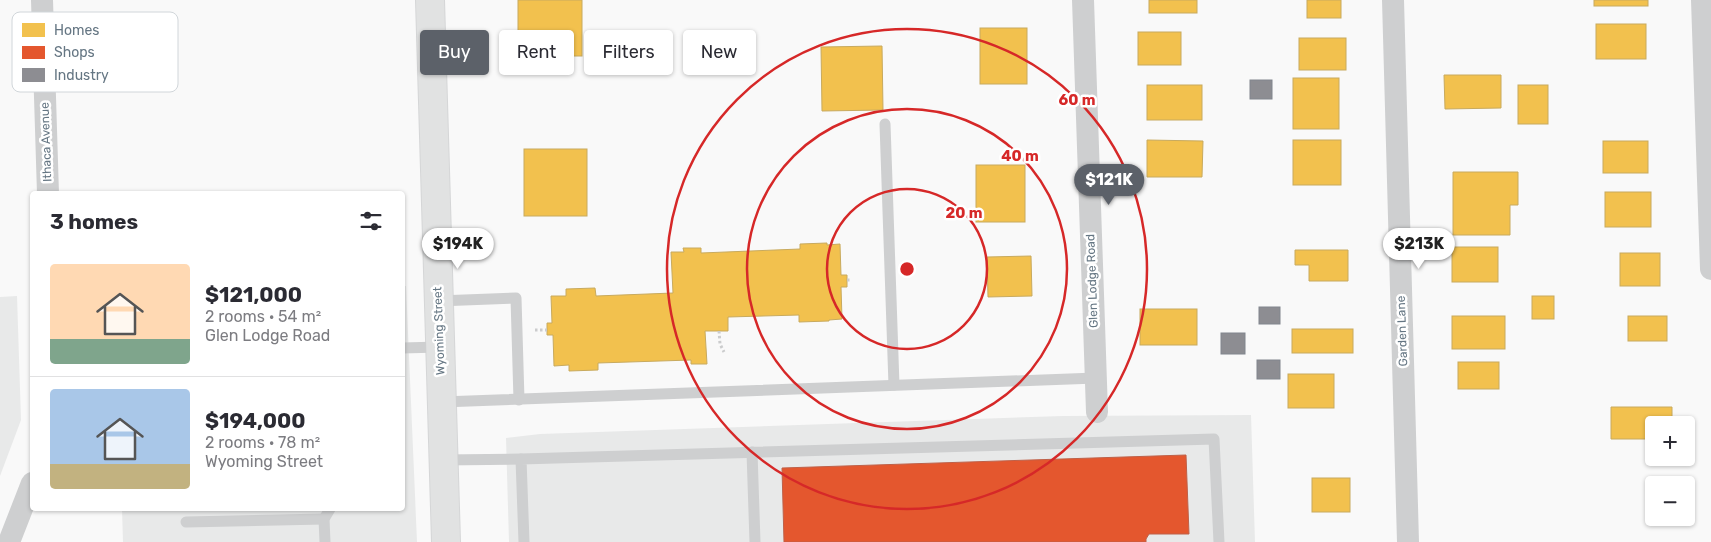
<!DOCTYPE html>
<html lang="en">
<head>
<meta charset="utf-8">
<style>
	:root { --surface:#fff; --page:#f7f7f7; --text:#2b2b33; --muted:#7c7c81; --line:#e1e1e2; --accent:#5c6169 }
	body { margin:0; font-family:Rubik,sans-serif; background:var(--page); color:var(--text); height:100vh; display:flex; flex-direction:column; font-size:19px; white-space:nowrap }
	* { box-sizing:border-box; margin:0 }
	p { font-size:16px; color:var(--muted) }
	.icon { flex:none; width:28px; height:28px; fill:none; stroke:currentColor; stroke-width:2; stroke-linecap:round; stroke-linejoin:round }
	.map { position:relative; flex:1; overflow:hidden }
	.sheet { position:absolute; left:30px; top:191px; width:375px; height:320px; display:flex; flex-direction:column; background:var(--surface); border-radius:5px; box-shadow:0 1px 4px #0004 }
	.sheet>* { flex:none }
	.hud { position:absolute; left:420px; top:30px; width:475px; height:45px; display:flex; gap:10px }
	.fabs { position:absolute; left:1645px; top:416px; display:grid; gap:10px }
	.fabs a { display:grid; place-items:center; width:50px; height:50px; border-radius:5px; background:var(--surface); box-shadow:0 1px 4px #0004; font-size:25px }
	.price { position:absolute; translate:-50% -42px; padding:0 11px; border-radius:18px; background:#fff; color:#222; font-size:16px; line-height:32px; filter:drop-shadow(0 1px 2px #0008) }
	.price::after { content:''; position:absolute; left:50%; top:30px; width:15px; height:11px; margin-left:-8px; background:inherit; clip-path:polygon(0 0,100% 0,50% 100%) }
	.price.current { background:var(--accent); color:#fff }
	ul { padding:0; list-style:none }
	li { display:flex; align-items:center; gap:15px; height:125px; padding:0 20px }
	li+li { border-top:1px solid var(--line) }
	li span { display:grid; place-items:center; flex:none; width:140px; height:100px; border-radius:5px; color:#555 }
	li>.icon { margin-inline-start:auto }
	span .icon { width:60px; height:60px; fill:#fffc; stroke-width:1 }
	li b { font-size:21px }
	h2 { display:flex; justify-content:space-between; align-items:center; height:60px; padding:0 20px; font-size:21px }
	.pill { padding:0 18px; border-radius:5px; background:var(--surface); box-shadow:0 1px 4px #0004; font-size:18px; line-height:45px }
	.pill.current { background:var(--accent); color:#fff }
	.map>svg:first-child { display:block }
</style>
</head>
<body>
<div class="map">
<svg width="1711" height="542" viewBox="0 0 1711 542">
	<rect width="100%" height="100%" fill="#f9f9f9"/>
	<g fill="#e8e9e9">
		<path d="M402,286h4l11,256h-294l-1,-33h280z"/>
		<path d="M17,296l4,124 -21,56v-179z"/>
		<path d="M1251,415l4,127h-746l-3,-104 34,-4 523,-18z"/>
	</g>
	<g fill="#f2c14e" stroke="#c8aa5e">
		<rect x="518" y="0" width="64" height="56"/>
		<rect x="1149" y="0" width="48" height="13"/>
		<rect x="1307" y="0" width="34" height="18"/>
		<rect x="1594" y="0" width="54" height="6"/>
		<rect x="1596" y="24" width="50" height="35"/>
		<rect x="980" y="28" width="47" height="56"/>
		<rect x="1138" y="32" width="43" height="33"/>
		<rect x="1299" y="38" width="47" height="32"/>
		<path d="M882,46l1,64 -61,1 -1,-64z"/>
		<path d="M1444,75h57v33l-56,1z"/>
		<rect x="1293" y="78" width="46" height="51"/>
		<rect x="1147" y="85" width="55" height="35"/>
		<rect x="1518" y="85" width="30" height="39"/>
		<path d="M1147,140l56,1 -1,36h-55z"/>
		<rect x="1293" y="140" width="48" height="45"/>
		<rect x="1603" y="141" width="45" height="32"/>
		<rect x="524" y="149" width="63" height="67"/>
		<rect x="976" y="165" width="49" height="57"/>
		<path d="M1453,172h65v33h-8v30h-57z"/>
		<rect x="1605" y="192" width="46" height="35"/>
		<path d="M827,243v2l13,-1 1,31h6v12h-6l1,32 -13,1v1l-30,1v-7l-71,2v14h-23l2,33h-16v-4l-93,3v7l-29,1v-6l-15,1 -1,-31h-6v-12h5l-1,-27h15v-7l29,-1 1,8 77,-3 -2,-41h13l-1,-4h18v5l99,-4v-5z"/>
		<rect x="1452" y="247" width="46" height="35"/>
		<path d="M1295,250h53v31h-39v-16h-14z"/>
		<rect x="1620" y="253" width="40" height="33"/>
		<path d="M1031,256l1,40 -44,1 -1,-40z"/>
		<rect x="1532" y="296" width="22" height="23"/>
		<rect x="1140" y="309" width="57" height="36"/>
		<rect x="1452" y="316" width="53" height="33"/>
		<rect x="1628" y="316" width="39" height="25"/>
		<rect x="1292" y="329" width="61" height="24"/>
		<rect x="1458" y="362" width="41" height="27"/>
		<rect x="1288" y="374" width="46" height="34"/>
		<path d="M1611,407h61v18h-18v14h-43z"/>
		<rect x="1312" y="478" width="38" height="34"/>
	</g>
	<path fill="#e4572e" stroke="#be6048" d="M1186,455l3,79h-40l-3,5v3h-362l-2,-74z"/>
	<g fill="#8d8d92" stroke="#81868e">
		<rect x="1250" y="80" width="22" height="19"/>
		<rect x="1259" y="307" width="21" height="17"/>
		<rect x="1221" y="333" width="24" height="21"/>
		<rect x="1257" y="360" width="23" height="19"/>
	</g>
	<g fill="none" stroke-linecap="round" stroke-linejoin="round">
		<g stroke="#d5d6d7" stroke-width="30">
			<path id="secondary" d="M430,0l16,542"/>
		</g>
		<g stroke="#cbcccd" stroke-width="3" stroke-dasharray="2.5 2.5" stroke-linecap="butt">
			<path d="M847,280h3"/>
			<path d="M535,330h12"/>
			<path d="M719,331l1,13 4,8"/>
		</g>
		<g stroke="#cecfd0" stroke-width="11">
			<path d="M885,124l9,261"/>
			<path d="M438,301l78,-3 3,102"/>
			<path d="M402,348l38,-1"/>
			<path d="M442,402l654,-24"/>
			<path d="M752,452l3,90"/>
			<path d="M443,460l78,-1"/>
			<path d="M186,522l138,-3"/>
			<path d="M325,542l-1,-23 6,-10"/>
			<path d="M524,542l-3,-83 693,-20 5,103"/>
		</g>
		<g stroke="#cecfd0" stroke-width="22">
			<path d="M42,0l6,194"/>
			<path d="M1083,0l14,412"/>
			<path d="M1393,0l15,542"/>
			<path d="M1702,0l9,269"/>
			<path d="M9,542l23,-59"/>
		</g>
		<use href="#secondary" stroke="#e1e2e2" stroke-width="28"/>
	</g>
	<g fill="none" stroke="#d62828" stroke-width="2.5">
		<circle cx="907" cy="269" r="80"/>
		<circle cx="907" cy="269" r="160"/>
		<circle cx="907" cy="269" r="240"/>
	</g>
	<g text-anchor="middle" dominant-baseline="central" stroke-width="5" stroke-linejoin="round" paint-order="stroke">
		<g font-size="12" fill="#657683" stroke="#fff">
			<text transform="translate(46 142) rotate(-92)">Ithaca Avenue</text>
			<text transform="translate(1092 281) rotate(-92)">Glen Lodge Road</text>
			<text transform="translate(439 331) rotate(-92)">Wyoming Street</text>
			<text transform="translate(1402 331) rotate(-92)">Garden Lane</text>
		</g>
	</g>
	<rect x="12" y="12" width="166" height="80" rx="8" fill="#fff" stroke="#d1d6da" stroke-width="1"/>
	<rect x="22" y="23" width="23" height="14" fill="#f2c14e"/>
	<rect x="22" y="46" width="23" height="13" fill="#e4572e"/>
	<rect x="22" y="68" width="23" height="14" fill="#8d8d92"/>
	<g font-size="14" fill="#657683">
		<text x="54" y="35">Homes</text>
		<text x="54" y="57">Shops</text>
		<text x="54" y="80">Industry</text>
	</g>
	<circle cx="907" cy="269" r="8" fill="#d62828" stroke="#fff" stroke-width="2.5"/>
	<g font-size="15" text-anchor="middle" font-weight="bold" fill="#d62828" stroke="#fff" stroke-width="5" stroke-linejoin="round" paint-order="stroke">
		<text x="1077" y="105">60 m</text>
		<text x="1020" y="161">40 m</text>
		<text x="964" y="218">20 m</text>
	</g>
</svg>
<div class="fabs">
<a>+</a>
<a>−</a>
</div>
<b class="price current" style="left:1109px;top:206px">$121K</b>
<b class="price" style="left:458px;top:270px">$194K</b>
<b class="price" style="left:1419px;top:270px">$213K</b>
<div class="hud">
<a class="pill current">Buy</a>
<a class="pill">Rent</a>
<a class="pill">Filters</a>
<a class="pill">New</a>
</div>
<section class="sheet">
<h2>3 homes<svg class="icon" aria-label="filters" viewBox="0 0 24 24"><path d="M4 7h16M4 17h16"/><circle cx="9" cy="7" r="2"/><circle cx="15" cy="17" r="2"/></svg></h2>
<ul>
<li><span style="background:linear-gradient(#ffd9b3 75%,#7fa58c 0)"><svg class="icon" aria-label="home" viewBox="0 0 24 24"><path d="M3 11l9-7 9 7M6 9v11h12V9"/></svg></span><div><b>$121,000</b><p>2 rooms · 54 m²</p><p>Glen Lodge Road</p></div></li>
<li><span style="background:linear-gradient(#a9c7e8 75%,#c2b280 0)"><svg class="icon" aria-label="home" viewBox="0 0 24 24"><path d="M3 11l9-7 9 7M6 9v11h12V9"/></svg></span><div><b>$194,000</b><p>2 rooms · 78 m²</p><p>Wyoming Street</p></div></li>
</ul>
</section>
</div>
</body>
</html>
